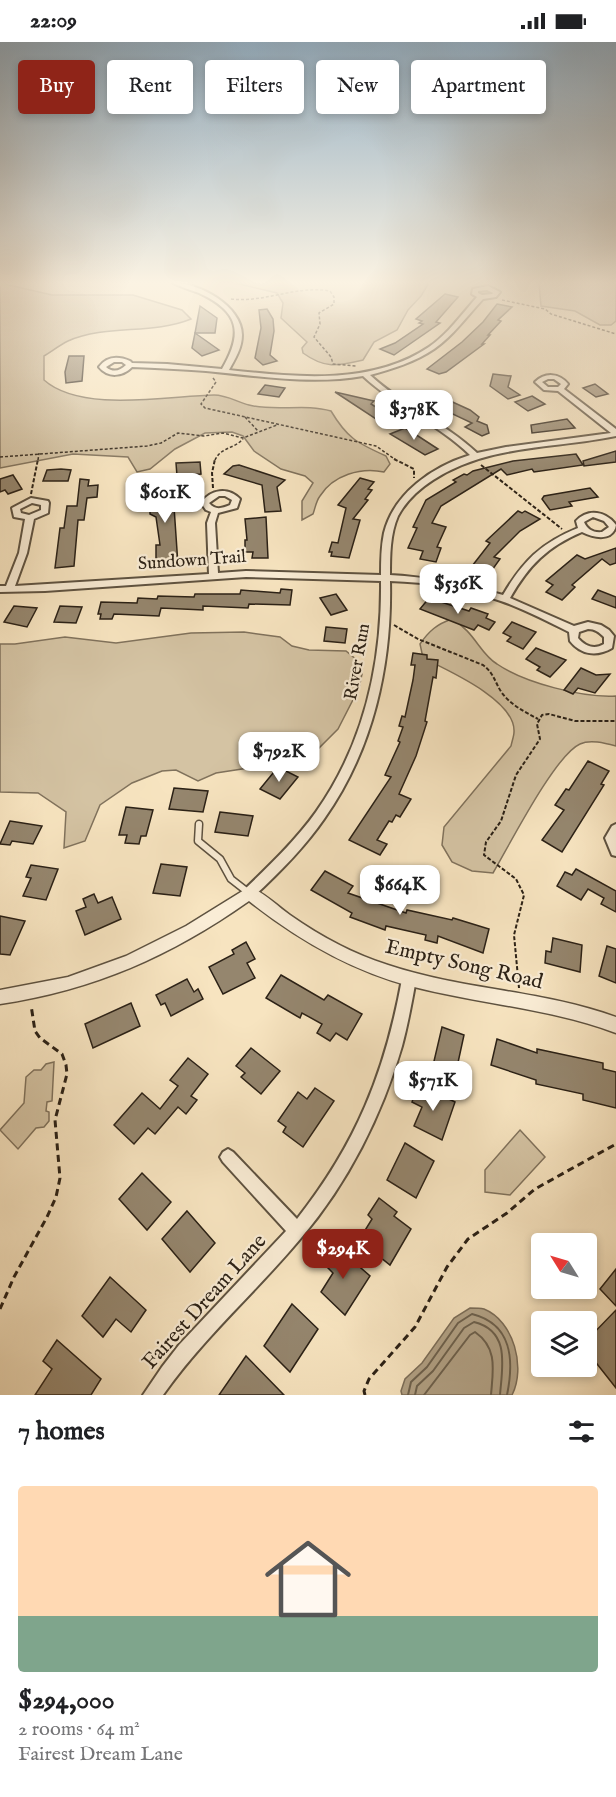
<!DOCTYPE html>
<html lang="en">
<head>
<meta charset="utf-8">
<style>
	:root { --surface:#fff; --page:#f6f6f6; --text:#202124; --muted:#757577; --accent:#8f2418 }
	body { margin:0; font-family:"IM FELL English",serif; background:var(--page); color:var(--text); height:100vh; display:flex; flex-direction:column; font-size:22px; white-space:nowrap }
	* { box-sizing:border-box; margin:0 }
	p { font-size:20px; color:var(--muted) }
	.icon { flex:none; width:33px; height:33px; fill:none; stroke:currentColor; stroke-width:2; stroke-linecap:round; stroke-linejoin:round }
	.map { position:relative; height:1353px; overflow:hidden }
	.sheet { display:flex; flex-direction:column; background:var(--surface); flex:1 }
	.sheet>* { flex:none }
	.banner { position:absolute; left:18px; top:18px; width:580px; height:54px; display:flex; gap:12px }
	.needle { width:39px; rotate:307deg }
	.fabs { position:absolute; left:531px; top:1191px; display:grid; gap:12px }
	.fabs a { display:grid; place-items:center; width:66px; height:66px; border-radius:6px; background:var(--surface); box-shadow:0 3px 9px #0003; font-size:30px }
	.price { position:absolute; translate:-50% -51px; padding:0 14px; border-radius:12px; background:#fff; color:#222; font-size:20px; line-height:39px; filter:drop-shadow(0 2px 3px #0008) }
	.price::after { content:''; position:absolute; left:50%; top:36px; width:18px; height:14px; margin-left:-9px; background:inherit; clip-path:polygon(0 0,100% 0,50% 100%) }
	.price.selected { background:var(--accent); color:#fff }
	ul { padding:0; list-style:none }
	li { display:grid; align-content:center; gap:12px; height:318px; padding:0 18px }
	li span { display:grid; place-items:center; height:186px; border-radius:6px; color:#555 }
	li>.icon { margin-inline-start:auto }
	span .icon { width:108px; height:108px; fill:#fffc; stroke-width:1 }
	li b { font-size:26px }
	h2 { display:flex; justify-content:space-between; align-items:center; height:72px; padding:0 18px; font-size:26px }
	.chip { padding:0 21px; border-radius:6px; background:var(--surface); box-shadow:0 3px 9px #0003; font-size:21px; line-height:54px }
	.chip.selected { background:var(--accent); color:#fff }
	.status { display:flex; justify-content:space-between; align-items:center; height:42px; padding:0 30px; background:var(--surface); direction:ltr }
	.status svg { height:16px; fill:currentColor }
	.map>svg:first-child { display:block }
</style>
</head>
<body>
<div class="status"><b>22:09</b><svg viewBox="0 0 49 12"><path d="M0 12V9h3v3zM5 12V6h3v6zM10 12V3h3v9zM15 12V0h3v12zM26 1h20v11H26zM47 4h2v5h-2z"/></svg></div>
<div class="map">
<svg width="616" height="1353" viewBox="0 0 616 1353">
	<rect width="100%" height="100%" fill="#f7e4c0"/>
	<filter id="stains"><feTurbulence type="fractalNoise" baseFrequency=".00333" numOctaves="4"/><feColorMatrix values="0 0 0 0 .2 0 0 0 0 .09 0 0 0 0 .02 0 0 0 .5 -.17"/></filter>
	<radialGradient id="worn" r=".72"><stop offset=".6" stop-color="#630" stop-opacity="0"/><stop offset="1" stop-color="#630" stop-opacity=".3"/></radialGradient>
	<g fill="#d4c3a3" stroke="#80725c" stroke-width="1.5">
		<path d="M0,241l52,12h81l49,15 9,9c-39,16 -85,5 -123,22 -8,4 -16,10 -24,15v24c37,33 123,16 170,15 13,0 23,7 35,10 26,7 56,-2 82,6 16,27 26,32 55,45l4,8 -6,8c-23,-5 -51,3 -64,24 -4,5 -5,13 -7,18l-11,6v-19l11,-18 -8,-7 -24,-7 -27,-18 -11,-15 -11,-4 -27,1 -30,16 -25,20 -13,3 -9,-15 -55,-3 -73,14z"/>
		<path d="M235,241h194l-8,13 -13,14 -11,20 -23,12 -11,18c-26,6 -38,9 -60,-7l-1,-5 5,-6 -26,-24 2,-15 -6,-10z"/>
		<path d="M539,241h77v38l-5,4h-11l-25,-14 -34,-5z"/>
		<path d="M452,577c23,13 28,35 45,45 28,19 86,34 119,32v50c-11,-3 -26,-7 -36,-2 -25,11 -71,102 -87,129l-21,-2 -20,-9 -10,-17 2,-18 67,-81c1,-5 3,-10 3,-14 2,-32 -67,-62 -91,-74l-3,-14c9,-13 17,-20 32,-25z"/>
		<path d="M244,590l36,5 12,9 17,4 37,1 12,10 4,13 -3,14 -21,41 -24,24 -43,7 -16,7 -39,6 -18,8 -22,-11 -14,1 -30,12 -32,22 -15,36 -21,7 2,-36 -28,-19 -38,-1v-148h15l50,-7 51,6 75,-10z"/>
		<path d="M54,1020l-2,39 -5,1 -1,9 3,1v9l-5,6 -8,1 -18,21 -18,-19 24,-27 2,-26 8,-7h7l5,-6z"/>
		<path d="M520,1088l25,27 -35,38 -25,-3v-22z"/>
	</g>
	<path fill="#b2a286" stroke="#7c6e59" stroke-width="1.5" d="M470,1266c4,0 10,0 14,1 30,12 42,59 28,86h-110l-1,-4 4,-12 17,-16 32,-45z"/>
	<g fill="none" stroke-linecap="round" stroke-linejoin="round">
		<g stroke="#6e624e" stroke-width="2">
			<path d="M408,1353l3,-13 16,-15 31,-44 14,-9c41,10 42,47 35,81"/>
			<path d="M415,1353l2,-9 16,-15 31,-43 10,-6c37,9 28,46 26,73"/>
			<path d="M424,1353l46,-60 5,-3c23,16 18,38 16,63"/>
		</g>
	</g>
	<g fill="#95866e" stroke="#2b2116" stroke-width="1.5">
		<path d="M445,252l13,3 -22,25 4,1 -46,32 -14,-6 15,-6 28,-19 -4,-1 3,-2 -6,-2z"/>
		<path d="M497,262l15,3 -14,13 3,1 -13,14h2l-8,9h2l-38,28 -7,2 -12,-5 35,-27 21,-20z"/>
		<path d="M200,264l17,12 -2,15h-20z"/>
		<path d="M267,267l6,10 1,12 -4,24 7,6 -14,4 -8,-7 6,-30 -2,-18z"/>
		<path d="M195,291l24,17 -17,6 -10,-8z"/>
		<path d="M69,314h15l-2,25 -16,2 -1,-11z"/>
		<path d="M493,332l18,2 -3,11 12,8 -12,4 -18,-13z"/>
		<path d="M595,342l13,10 -12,3 -13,-9z"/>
		<path d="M265,343l20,3 -6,9 -21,-3z"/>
		<path d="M335,350l39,9 -3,3 23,14 -12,5z"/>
		<path d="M435,352l35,16 9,7 -2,4 10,4 2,8 -7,3 -17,-9 7,-4 -49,-23z"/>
		<path d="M532,354l13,8 -17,7 -13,-9z"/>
		<path d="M567,377l8,9 -43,5 -1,-8z"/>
		<path d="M405,386l13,8 20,13 -13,6 -35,-21z"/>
		<path d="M616,409v11l-32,4 -1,-5z"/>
		<path d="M576,412l7,11 -49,7 -2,-3 -25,6 -6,-6 -60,37 -9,17 14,4 -9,20 4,1 -5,14 -16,-3 3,-8 -15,-3 9,-20 -4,-1 13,-27 30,-18 -3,-2 11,-6 3,1 6,-4 40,-10z"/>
		<path d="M200,420l1,12 -24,2 -1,-13z"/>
		<path d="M239,423l46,15 -8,7 4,24 -16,1 -3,-27 -38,-11 9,-8z"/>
		<path d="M47,428l14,-1 10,1 -3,11h-25z"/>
		<path d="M13,433l9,14 -14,5 -3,-4 -5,2v-13z"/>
		<path d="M360,436l14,4 -6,7 4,1 -7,9 3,1 -15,19 7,1 -11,38 -18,-2 1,-4h-3l3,-10 6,1 8,-35 -8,-3z"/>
		<path d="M80,437l9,1 -1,6 10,-1 -1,12 -10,1 -3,22h-6l-4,46 -19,2 5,-40h4l3,-22h10z"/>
		<path d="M159,440l18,3 -4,7 5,73 -22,1v-21h4l-4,-28 -6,-3v-15z"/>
		<path d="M590,446l8,9 -29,5 3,4 -22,4 -8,-11 2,-3z"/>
		<path d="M518,469l4,2 3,-2 15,8 -20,12 -26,26 6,2 -13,18 -18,-7 21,-27 -4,-2z"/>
		<path d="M266,475l2,41h-16l1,-6h-8v-12h2l-2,-21z"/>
		<path d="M616,506v15l-6,2 -8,-6 -30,26 3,2 -13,13 -16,-8 7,-7 -7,-4 31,-26 8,4z"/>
		<path d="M281,547l11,1 -2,15 -41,-1 -1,4 -45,-2v4l-42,-2 -2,8 -45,-2 -2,5h-12l1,-5h-3l3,-12 36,1 1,-5 19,1 1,-3 36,1 1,-3h45l1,-4 39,3z"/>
		<path d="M598,548l18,7v11l-24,-9z"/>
		<path d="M336,552l11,16 -16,5 -11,-17z"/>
		<path d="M429,556l40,13 2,-3 17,6 -2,4 9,4 -6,8 -11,-5 -4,5 -54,-21z"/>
		<path d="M14,564l23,2 -10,19 -23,-5z"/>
		<path d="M60,564l22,1 -6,16 -22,-1z"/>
		<path d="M512,580l24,10 -13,17 -16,-8 4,-4 -8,-4z"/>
		<path d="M326,585l21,2 -2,14 -21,-2z"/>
		<path d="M536,606l30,12 -16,17 -13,-7 3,-3 -14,-8z"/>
		<path d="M413,611l14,2v4l11,1 -2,18 -3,-1 -8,44 2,1 -11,34 -17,38 12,5 -11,18 -4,-2 -4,7 -3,-1 -12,19 10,4 -7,11 -31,-15 42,-63 -6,-2 15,-33 -2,-1 5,-14 -4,-1 3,-10 3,1 8,-37 2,-15h-4z"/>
		<path d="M581,626l15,7 14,-1 -15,19 -17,-5 -5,6 -9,-4z"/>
		<path d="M588,719l21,10 -8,13 3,1 -42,67 -20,-12 22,-30 -9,-5 11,-16 3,1z"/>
		<path d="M278,725l20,10 -18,22 -20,-10z"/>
		<path d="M174,746l34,3 -5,21 -34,-3z"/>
		<path d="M126,765l27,3 -7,26h-5l-2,8 -14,-1 2,-8h-8z"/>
		<path d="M220,770l33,4 -5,20 -33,-4z"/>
		<path d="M10,779l32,5 -9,18 -21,-3 -2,4 -10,-1z"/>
		<path d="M161,822l26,3 -7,29 -27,-3z"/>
		<path d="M31,823l27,4 -12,31 -23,-4 8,-18 -5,-1z"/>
		<path d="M576,827l40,22v21l-15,-8 3,-6 -16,-9 -7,11 -24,-14 8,-14 7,3z"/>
		<path d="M325,829l28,15 -5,7 58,20 1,-3 45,10 1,-2 36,11 -6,24 -45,-17 -1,7 -12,-3 1,-5 -40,-9 -1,4 -35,-13 2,-4 -41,-23z"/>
		<path d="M94,852l4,9 14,-6 9,22 -36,16 -9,-24 10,-4 -3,-8z"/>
		<path d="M0,874l25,5 -15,34 -10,-1z"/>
		<path d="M553,896l29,7 -2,27 -35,-9 1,-12 5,1z"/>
		<path d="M246,900l9,17 -8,4 8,15 -32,16 -14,-27 25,-13 -2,-4z"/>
		<path d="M607,904l9,3v34l-17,-7z"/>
		<path d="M281,933l43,25 4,-5 34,19 -15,26 -11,-7 -6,8 -13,-8 5,-9 -20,-11 -2,5 -34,-20z"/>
		<path d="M187,937l7,13 4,-3 5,10 -32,17 -6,-13 -4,2 -5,-10z"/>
		<path d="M131,961l9,23 -47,22 -8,-24z"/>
		<path d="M442,985l22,8 -10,46 -23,-7z"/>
		<path d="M497,997l40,14v-4l66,14v6l13,3v36l-33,-8v-6l-47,-10v-4l-45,-15z"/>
		<path d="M251,1006l29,23 -19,23 -20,-17 4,-4 -9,-7z"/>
		<path d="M188,1016l20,16 -17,22 6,4 -11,14 -8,-7 -23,27 -7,-6 -14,16 -20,-19 28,-32 18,16 18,-23 -8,-6z"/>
		<path d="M418,1042l37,18 -13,38 -28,-14 8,-19 -10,-5z"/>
		<path d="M315,1046l19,13 -31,46 -20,-15 3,-5 -8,-6 20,-29 9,7z"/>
		<path d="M405,1101l29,18 -18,37 -29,-18z"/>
		<path d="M142,1131l29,29 -24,28 -28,-31z"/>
		<path d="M379,1156l18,14 -3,4 17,13 -21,36 -31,-25 13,-21 -4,-4z"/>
		<path d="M187,1169l28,32 -25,29 -28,-33z"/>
		<path d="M335,1203l35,31 -25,39 -24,-23 12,-19 -10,-10z"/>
		<path d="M616,1227v37l-16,-17z"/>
		<path d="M110,1235l36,33 -15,22 -15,-13 -13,18 -21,-21z"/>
		<path d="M292,1262l26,25 -28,43 -26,-26z"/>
		<path d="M616,1268v78l-30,-38v-9z"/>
		<path d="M57,1298l44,39 -10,16h-56l17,-26 -9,-8z"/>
		<path d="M246,1314l38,39h-65z"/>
	</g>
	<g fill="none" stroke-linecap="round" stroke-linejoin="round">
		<g stroke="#5e5240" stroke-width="9">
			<path id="service" d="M199,782l-1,17 22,18 11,20 18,14"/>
		</g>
		<g stroke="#5e5240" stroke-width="4">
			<g id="minor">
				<path d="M173,241c25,-1 69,23 69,52 0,13 -7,24 -13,35 66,7 142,16 200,-23 19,-13 33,-33 48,-50l-5,-3 1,-5 15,-3 12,6 -4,5 -13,2c-16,17 -30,37 -49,50 -19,13 -42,20 -64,26 32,30 74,47 107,78l29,-6 105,-14 -53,-42 -14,-1 -9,-8c10,-10 24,-9 33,2l-4,5 52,40v7c-62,13 -128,8 -183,44 -14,9 -27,21 -35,36 -8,18 -8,40 -8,59 39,2 76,10 113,20 20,-34 38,-52 75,-67l-2,-7c12,-13 30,-10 40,4 -3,17 -22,13 -34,7 -35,15 -53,33 -72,66l64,28 14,-4 13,3 8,5 5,6 -2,12c-15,9 -31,7 -42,-7l-1,-9c-22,-11 -45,-23 -68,-31 -35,-12 -74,-19 -111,-20 2,84 -17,169 -66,238 -20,29 -45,54 -71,78l-4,1 -4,-1 -2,-4 2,-4c25,-24 51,-49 71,-77 48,-68 66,-149 65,-231l-135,-4 -201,14 -45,1v-6h6l13,-33 6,-34 -11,-2 -2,-9 19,-10 17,3 1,2 -1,10 -14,6 -7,34 -12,33 194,-12 -2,-51 4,-11 -5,-2 -5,-7c10,-14 27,-16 39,-4l-3,9 -19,5 -3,10 3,50 28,-2 135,4c0,-14 0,-28 3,-42 10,-40 48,-66 86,-78 -32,-31 -74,-48 -107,-79 -51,9 -105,0 -157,-5 -25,-2 -49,-3 -74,-4 -10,10 -24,11 -33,0 8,-11 19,-11 31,-6l2,2 35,1 55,5c21,-36 18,-57 -23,-76 -8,-3 -18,-6 -26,-10zM487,248l6,3 -1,1 -10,1 -4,-2v-2zM114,320h8l4,3c-6,6 -13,8 -20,2zM548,337h6l7,5 -3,3h-10l-6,-5zM219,454h6l7,4 -2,5c-8,3 -14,6 -21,-2zM32,461l9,2v5l-12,5 -8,-2 -1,-4zM593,475l11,4 5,6 -7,5c-9,1 -15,-3 -18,-10zM588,587c7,0 11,3 16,8v7c-10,6 -19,2 -26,-6l1,-6z"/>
				<path d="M616,782v32l-4,-1 -7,-17 7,-12z"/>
				<path d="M409,931l5,2 2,4c-4,22 -8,45 -14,67 -20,69 -54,137 -101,192 -45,54 -98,100 -138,157h-20l19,-28 17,-22 107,-114 -63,-69 -3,-5 3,-5 5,-3 5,3 64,67c59,-75 88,-146 105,-240l2,-4z"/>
			</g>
		</g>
		<g stroke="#5e5240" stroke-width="3">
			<path id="tertiary" d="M249,845c15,5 28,19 41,28 30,21 63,39 98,50 75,25 152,25 228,52v16c-67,-25 -137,-29 -206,-47 -60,-16 -113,-47 -161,-85 -78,55 -155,89 -249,103v-14l68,-13 58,-21 60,-30z"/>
		</g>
		<g stroke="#2b2116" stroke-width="1.5" stroke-dasharray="3 2" stroke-linecap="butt">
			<path d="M231,257c34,4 65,-14 99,-8l4,6v7l-15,9 1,11 -6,13 17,20 2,7 23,2"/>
			<path d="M502,258l43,9 6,5 65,20"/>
			<path d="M213,336l3,4 -15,22 4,4 171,38 20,14"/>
			<path d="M245,375l13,14"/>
			<path d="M0,415l147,-11 14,-3 17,-10 26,3 19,-3 20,5 34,-13"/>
			<path d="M38,418l1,-7"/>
			<path d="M215,418c6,-13 19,-11 28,-21"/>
		</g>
		<g stroke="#2b2116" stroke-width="2" stroke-dasharray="4 2" stroke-linecap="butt">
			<path d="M394,417l20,10v9"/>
			<path d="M481,423l81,64"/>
			<path d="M213,446l-1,-15 3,-14"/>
			<path d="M31,452l7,-35"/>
			<path d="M394,583l24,14 65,26c11,8 12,18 19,28 9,12 23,19 36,26"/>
			<path d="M519,946l-5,-53 10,-40 -8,-16 -32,-24 2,-13 15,-21 15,-46 24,-36 -3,-15 5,-9 7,-1 26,7h41"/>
		</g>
		<g stroke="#2b2116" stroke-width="3" stroke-dasharray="7 4.5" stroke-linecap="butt">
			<path d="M0,1267l14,-32 33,-60 9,-20 4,-19 -5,-58 12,-46 -1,-9 -4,-11 -22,-16 -5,-7 -4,-26"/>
			<path d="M365,1353l-1,-4 5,-12 46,-52 32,-60 21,-28 39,-26 28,-24 81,-45"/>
		</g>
		<use href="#service" stroke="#faedd6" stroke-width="6"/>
		<use href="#minor" fill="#faedd6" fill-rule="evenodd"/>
		<use href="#tertiary" fill="#faedd6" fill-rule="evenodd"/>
	</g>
	<linearGradient id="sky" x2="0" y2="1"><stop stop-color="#92adc1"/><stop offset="0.56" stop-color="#fbf3e3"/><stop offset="1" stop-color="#fbf3e3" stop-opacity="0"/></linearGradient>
	<rect width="616" height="430" fill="url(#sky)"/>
	<g text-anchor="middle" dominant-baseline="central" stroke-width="4.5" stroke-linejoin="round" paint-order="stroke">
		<g font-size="18" fill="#2b2116" stroke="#faedd6">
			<text transform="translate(192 519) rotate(-4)">Sundown Trail</text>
			<text transform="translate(358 620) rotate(-80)">River Run</text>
		</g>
		<g font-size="21" fill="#2b2116" stroke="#faedd6">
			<text transform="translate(464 923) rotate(13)">Empty Song Road</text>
			<text transform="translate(205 1260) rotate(-48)">Fairest Dream Lane</text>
		</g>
	</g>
	<rect width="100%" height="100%" filter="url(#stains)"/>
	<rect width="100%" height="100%" fill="url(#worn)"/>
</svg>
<div class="fabs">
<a><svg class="needle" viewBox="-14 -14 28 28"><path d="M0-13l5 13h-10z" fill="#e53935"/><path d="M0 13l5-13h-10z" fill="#757577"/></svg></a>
<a><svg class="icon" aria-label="layers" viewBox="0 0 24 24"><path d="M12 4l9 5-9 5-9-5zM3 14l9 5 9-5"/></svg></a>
</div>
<b class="price" style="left:414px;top:399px">$378K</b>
<b class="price" style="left:165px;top:482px">$601K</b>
<b class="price" style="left:458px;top:573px">$536K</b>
<b class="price" style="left:279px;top:741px">$792K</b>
<b class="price" style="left:400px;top:874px">$664K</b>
<b class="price" style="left:433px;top:1070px">$571K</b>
<b class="price selected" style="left:343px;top:1238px">$294K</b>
<div class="banner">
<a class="chip selected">Buy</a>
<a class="chip">Rent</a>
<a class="chip">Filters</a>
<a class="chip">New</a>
<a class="chip">Apartment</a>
</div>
</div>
<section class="sheet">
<h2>7 homes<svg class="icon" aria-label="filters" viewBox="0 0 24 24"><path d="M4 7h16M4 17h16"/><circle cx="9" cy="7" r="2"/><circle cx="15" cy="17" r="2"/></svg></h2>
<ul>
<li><span style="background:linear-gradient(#ffd9b3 70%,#7fa58c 0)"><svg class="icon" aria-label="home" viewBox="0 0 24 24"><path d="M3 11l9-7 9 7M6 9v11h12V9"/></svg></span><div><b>$294,000</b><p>2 rooms · 64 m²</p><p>Fairest Dream Lane</p></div></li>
</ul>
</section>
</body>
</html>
